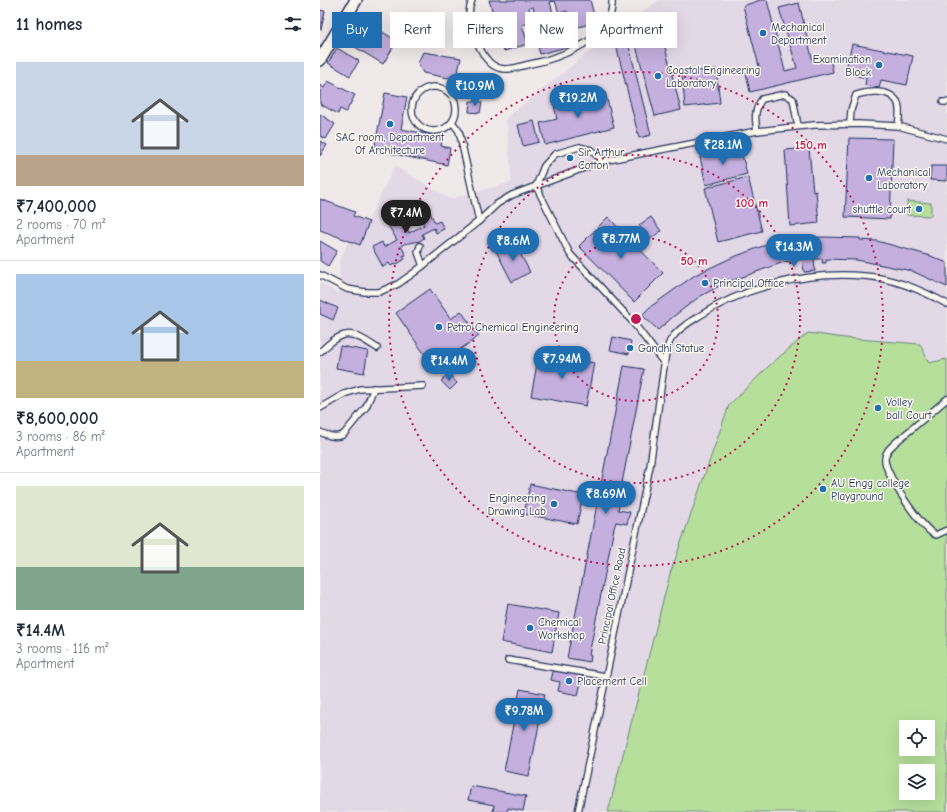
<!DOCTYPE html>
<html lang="en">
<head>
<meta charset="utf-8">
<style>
	:root { --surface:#fff; --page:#f6f6f7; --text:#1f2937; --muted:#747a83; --line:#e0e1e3; --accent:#1f6fb2 }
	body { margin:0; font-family:"Comic Neue",sans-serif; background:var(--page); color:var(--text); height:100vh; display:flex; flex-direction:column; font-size:15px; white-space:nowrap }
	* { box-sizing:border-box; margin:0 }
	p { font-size:13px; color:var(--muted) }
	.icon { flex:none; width:22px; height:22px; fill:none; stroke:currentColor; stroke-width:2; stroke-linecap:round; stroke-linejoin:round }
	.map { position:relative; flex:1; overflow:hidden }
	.details { display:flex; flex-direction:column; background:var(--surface); width:320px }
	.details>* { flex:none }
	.top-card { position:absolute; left:12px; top:12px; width:380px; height:36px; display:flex; gap:8px }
	.tools { position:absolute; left:579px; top:720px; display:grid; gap:8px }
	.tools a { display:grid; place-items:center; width:36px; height:36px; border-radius:0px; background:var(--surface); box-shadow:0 4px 16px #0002; font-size:20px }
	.price { position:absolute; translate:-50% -34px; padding:0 9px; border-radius:14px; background:var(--accent); color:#fff; font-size:13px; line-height:26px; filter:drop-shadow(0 1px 2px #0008) }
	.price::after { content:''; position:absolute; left:50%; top:24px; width:12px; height:9px; margin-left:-6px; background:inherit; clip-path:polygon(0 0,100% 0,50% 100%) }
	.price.current { background:#222; color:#fff }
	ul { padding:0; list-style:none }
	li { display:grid; align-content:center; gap:8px; height:212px; padding:0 16px }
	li+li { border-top:1px solid var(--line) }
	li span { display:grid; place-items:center; height:124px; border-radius:0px; color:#555 }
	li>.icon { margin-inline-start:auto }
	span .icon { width:72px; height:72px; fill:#fffc; stroke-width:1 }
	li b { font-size:17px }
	h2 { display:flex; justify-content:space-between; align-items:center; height:48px; padding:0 16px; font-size:17px }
	.chip { padding:0 14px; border-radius:0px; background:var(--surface); box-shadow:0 4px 16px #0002; font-size:14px; line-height:36px }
	.chip.current { background:var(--accent); color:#fff }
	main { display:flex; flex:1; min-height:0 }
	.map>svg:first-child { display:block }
</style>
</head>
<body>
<main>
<section class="details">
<h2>11 homes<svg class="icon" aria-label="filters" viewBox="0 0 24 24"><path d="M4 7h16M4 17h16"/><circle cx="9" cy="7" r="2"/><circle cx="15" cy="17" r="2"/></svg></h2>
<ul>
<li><span style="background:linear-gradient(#c9d6e8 75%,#b9a48a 0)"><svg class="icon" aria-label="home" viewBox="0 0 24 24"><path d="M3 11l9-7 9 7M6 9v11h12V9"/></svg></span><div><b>₹7,400,000</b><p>2 rooms · 70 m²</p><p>Apartment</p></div></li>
<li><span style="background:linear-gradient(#a9c7e8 70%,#c2b280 0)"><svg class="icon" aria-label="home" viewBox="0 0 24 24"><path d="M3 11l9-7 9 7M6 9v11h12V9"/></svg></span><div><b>₹8,600,000</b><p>3 rooms · 86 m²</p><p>Apartment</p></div></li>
<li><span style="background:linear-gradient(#dfe7d0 65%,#7fa58c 0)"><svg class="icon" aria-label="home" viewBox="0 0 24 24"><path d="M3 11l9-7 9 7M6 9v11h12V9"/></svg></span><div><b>₹14.4M</b><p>3 rooms · 116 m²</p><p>Apartment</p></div></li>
</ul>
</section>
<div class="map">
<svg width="627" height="812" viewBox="0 0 627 812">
	<rect width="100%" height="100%" fill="#f0e9e9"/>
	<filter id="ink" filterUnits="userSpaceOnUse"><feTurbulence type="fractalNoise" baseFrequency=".025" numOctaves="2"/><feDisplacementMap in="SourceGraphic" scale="8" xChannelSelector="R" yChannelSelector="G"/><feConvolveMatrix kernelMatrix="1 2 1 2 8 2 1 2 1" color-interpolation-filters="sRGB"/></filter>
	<g filter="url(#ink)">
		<path fill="#e3d8e6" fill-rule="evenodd" d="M339,0h288v812h-627v-529l20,11 -1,-33 10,-20 11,4 11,-31 24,-48 55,33 62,-17 -6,-64 117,-93zM586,727h22v22h-22zM586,771h22v22h-22z"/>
		<g fill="#b6df9b" stroke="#68877c" fill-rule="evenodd">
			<path d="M587,201l24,2v13l-24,-1z"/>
			<path d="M488,333l37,5 75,6 9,19 18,-4v453h-339l62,-238 59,-169 42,-41zM586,727h22v22h-22zM586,771h22v22h-22z"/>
		</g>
		<g fill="#c4afde" stroke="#1b2f5e" fill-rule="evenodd">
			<path d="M169,0h101l6,22 -24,7 -5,-18 -8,2 -4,-12 -5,1 8,30 4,-1 5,16 -27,7 -5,-19 5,-2 -7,-26 -4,1 4,14 -11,3 6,19 -24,7z"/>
			<path d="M440,0h7l18,71 12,-3 -18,-60 20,-5 14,59 17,-5 3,15 -83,20 -4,-19 14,-3 -17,-64z"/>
			<path d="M0,10l5,1 -4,19 -1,-1z"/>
			<path d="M40,18l37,23 -14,23 -38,-23z"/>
			<path d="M342,35l19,75 -26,6 -20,-74z"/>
			<path d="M307,38l24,97 -12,3 -24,-97z"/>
			<path d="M532,44l61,12 -6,29 -26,-5 -2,8 -14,-3 1,-7 -21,-5z"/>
			<path d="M17,48l22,13 -9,15 -22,-13z"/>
			<path d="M103,52l38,6 -3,14 -10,6 -25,-5 -5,-10z"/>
			<path d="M396,69l4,34 -35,4 -3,-34z"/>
			<path d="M8,81l27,14 -9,17 -6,-3 -2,5 -18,-10v-19l4,3z"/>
			<path d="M285,92l9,35 -69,18 -5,-22 17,-4 -3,-14z"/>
			<path d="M65,93l22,4 -6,32 42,8 -2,9 9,2 -3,17 -73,-15z"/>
			<path d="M150,101l12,1 -2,11 -11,-1z"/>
			<path d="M0,114l15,10 -9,15 -6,-3z"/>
			<path d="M214,121l5,21 -16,4 -5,-21z"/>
			<path d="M529,138l44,1 -3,80 -45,-2z"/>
			<path d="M0,141l7,4 -7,11z"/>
			<path d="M420,147l7,27 -41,11 -6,-28z"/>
			<path d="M489,148l4,44 3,-1 3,32 -29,3 -5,-76z"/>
			<path d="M611,166h16v15l-17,-1z"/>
			<path d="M428,177l14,54 -44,11 -13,-54z"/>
			<path d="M0,199l35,13 -2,4 16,6 -9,23 -40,-15z"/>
			<path d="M106,204l9,19 5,-2 4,8 -8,4 -2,-5 -12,6 2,4 -4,3 -16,3 -3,2 5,9 -3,1 2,3 -8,5 -1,-1 -5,3 -2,-3 -6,4 -11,-20 10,-5 2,5 13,-7 -11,-18zM100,218l4,7 -15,8 -3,-7z"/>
			<path d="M288,217l55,56 -29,29 -55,-56z"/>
			<path d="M331,217l10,14 -12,9 -10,-15z"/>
			<path d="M503,237l37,1v2l17,1 54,15 16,7v24l-35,-16 -55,-11 -31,-1v4h-4l1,-4h-9l1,12 -11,1 -2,-13 -4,1 -14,2 -61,22 -24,13 -25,19 -16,14 -16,-15 8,-8 45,-32 36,-17 32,-12 34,-7z"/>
			<path d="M0,241l17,10 -9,15 -8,-5z"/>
			<path d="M194,242l16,30 -18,10 -16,-31z"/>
			<path d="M110,289l21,30 10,-8 18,25 -45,32 -38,-55z"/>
			<path d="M0,300l18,8 -5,12 -13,-6z"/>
			<path d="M293,337l18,4 -2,13 -19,-4z"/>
			<path d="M20,346l28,5 -4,22 -28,-5z"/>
			<path d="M219,353l55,10 -8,43 -55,-10z"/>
			<path d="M304,366l20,3 -26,135 1,1 -1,5 12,2 -3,12 -11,-2 -2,6 -25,127 2,1 -1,6 -23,-4z"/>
			<path d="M129,374l8,9 -7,7 -9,-9z"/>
			<path d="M210,484l53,11 -6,29 -53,-10z"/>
			<path d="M188,604l51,9 -7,39 -51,-10z"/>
			<path d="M234,668l29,7 -5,20 -20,-4 2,-9 -9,-2z"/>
			<path d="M200,689l25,5 -16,82 -25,-5z"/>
			<path d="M151,786l55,10 -3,15 -15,-3 -1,4h-14l1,-7 -26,-5z"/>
		</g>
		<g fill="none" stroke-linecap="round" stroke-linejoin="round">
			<g stroke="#1b2f5e" stroke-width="8">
				<g id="lane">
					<path d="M152,0c-5,12 -3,27 3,38 6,12 11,26 24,30 9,3 19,-1 27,-3 31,-6 89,-25 86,-65"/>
					<circle cx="114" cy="109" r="22"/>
					<path d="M623,102h4"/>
					<path d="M132,122l7,9 20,90"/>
					<path d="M530,124l1,-14 5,-15c12,-4 33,-6 41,6 4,7 2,18 1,25"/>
					<path d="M437,131c-2,-13 -3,-21 5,-32l23,-5 8,5 5,27"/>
					<path d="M283,161l-12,-11 -12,-3 -24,7 -11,12 -8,20 34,68 62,67 32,42"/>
					<path d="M100,246l-2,6 5,14"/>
					<path d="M0,275l27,14 18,3h14l19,-8 17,-12 64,-51 18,-17 15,-9 91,-34 154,-30 57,-6 45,-1 39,2 49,13"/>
					<path d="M0,352c24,-23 30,-22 57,-4"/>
					<path d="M627,399l-52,44c-5,5 -9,8 -10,15 -2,14 38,73 51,77l11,-5"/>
					<path d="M0,408l24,-14 16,-5 63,-3"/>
					<path d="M0,432c8,4 17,7 24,2l22,-27 8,-19"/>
					<path d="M188,660l97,16"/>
					<path d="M258,812l72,-346 16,-114c2,-5 3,-11 6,-14 5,-8 16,-15 24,-20 47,-31 111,-47 168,-42 29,2 58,14 83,28"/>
				</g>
			</g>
			<g stroke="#1b2f5e" stroke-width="14">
				<path id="street" d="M0,60l36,-60"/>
			</g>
			<use href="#lane" stroke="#fbf7ec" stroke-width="5.5"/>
			<use href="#street" stroke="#fbf7ec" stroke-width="11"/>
		</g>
	</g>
	<g fill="none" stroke="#c2185b" stroke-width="2" stroke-dasharray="2 4">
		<circle cx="316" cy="319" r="82"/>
		<circle cx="316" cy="319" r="164"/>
		<circle cx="316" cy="319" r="247"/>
	</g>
	<g fill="#1f6fb2" stroke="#fbf7ec" stroke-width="1.5">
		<circle cx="443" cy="33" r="4"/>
		<circle cx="559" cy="65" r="4"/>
		<circle cx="338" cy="76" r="4"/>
		<circle cx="70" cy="124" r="4"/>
		<circle cx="250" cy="158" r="4"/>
		<circle cx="549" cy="178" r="4"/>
		<circle cx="599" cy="209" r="4"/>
		<circle cx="385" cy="283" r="4"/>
		<circle cx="119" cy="327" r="4"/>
		<circle cx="310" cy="348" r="4"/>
		<circle cx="558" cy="408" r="4"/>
		<circle cx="503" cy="489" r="4"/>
		<circle cx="234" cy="504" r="4"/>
		<circle cx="210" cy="628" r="4"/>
		<circle cx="249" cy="681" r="4"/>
	</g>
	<g text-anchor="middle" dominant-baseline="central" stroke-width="3" stroke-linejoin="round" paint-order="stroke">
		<g font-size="11" fill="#1b2f5e" stroke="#fbf7ec" text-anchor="start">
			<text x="451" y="27">Mechanical<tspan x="451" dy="13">Department</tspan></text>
			<text x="551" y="59" text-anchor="end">Examination<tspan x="551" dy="13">Block</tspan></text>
			<text x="346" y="70">Coastal Engineering<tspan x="346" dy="13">Laboratory</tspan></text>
			<text x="70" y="137" text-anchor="middle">SAC room, Department<tspan x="70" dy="13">Of Architecture</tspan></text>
			<text x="258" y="152">Sir Arthur<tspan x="258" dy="13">Cotton</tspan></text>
			<text x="557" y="172">Mechanical<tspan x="557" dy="13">Laboratory</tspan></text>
			<text x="591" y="209" text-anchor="end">shuttle court</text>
			<text x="393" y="283">Principal Office</text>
			<text x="127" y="327">Petro Chemical Engineering</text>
			<text x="318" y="348">Gandhi Statue</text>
			<text x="566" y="402">Volley<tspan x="566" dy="13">ball Court</tspan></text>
			<text x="511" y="483">AU Engg college<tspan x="511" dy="13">Playground</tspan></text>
			<text x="226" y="498" text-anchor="end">Engineering<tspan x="226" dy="13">Drawing Lab</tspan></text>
			<text x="218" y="622">Chemical<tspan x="218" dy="13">Workshop</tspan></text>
			<text x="257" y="681">Placement Cell</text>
		</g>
		<g font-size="11" fill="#1b2f5e" stroke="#fbf7ec">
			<text transform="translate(292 596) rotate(-78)">Principal Office Road</text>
		</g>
	</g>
	<circle cx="316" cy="319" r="6" fill="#c2185b" stroke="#fbf7ec" stroke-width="2"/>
	<g font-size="12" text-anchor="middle" font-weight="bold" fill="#c2185b" stroke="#fbf7ec" stroke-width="3" stroke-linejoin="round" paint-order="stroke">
		<text x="491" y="149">150 m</text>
		<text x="432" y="207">100 m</text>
		<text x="374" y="265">50 m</text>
	</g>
</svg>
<div class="tools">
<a><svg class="icon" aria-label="locate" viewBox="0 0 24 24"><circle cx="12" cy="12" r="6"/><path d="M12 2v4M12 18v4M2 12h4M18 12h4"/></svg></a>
<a><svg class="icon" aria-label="layers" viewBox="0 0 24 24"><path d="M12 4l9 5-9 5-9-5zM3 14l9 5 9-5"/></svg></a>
</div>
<b class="price" style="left:155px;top:107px">₹10.9M</b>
<b class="price" style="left:258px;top:119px">₹19.2M</b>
<b class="price" style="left:403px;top:166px">₹28.1M</b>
<b class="price current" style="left:86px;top:234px">₹7.4M</b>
<b class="price" style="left:301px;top:260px">₹8.77M</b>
<b class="price" style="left:193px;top:262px">₹8.6M</b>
<b class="price" style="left:474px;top:268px">₹14.3M</b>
<b class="price" style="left:242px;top:380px">₹7.94M</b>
<b class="price" style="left:129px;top:382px">₹14.4M</b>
<b class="price" style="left:286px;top:515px">₹8.69M</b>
<b class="price" style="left:204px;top:732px">₹9.78M</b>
<div class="top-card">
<a class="chip current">Buy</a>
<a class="chip">Rent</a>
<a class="chip">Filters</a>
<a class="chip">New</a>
<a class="chip">Apartment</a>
</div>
</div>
</main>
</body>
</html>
